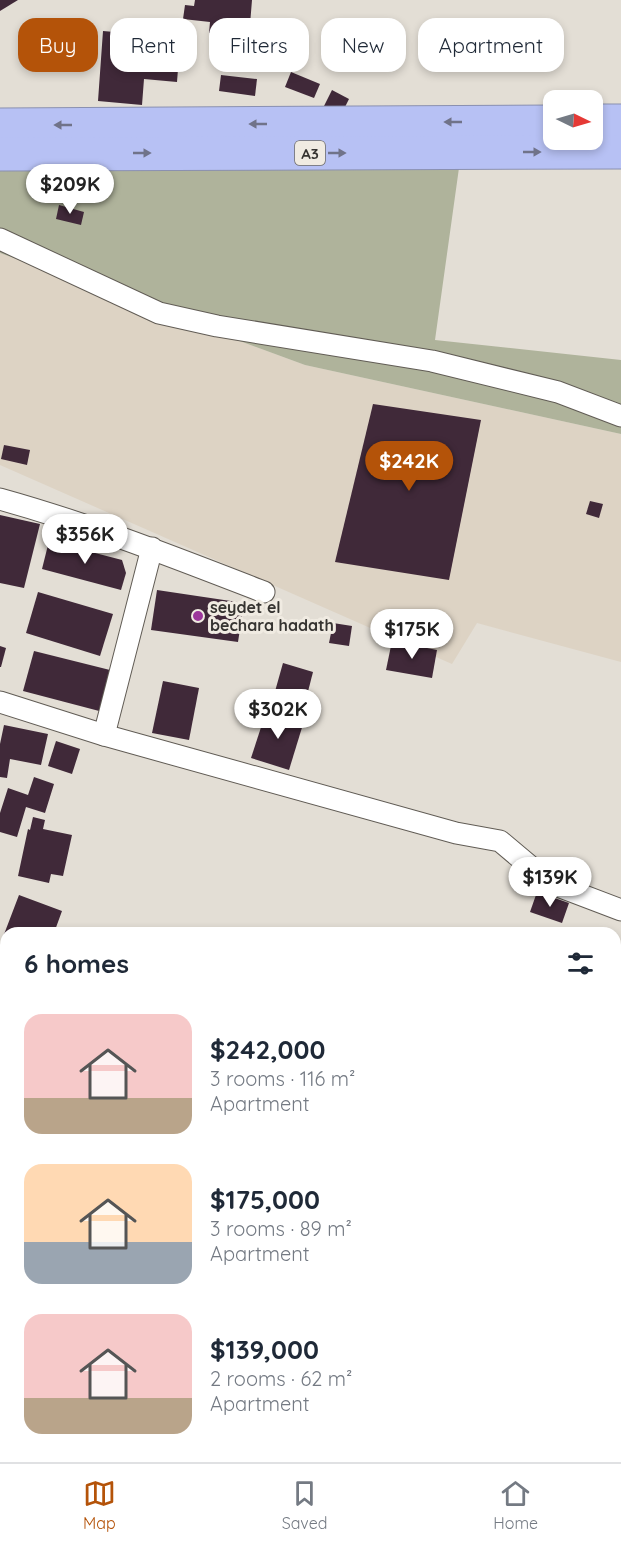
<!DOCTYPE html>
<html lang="en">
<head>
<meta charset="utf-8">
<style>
	:root { --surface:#fff; --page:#f2f2f3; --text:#1f2937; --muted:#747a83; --line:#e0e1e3; --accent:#b45309 }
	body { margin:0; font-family:Quicksand,sans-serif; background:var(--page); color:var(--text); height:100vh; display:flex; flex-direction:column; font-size:22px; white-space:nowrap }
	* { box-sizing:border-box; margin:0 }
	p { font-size:20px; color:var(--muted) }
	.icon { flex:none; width:33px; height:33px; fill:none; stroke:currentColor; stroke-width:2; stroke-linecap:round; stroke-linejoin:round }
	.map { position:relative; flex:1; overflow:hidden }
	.sheet { position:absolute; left:0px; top:927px; width:621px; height:536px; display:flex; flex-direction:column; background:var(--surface); border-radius:18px 18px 0 0; box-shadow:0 3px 9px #0003 }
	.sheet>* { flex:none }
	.hud { position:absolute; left:18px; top:18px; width:585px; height:54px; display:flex; gap:12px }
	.needle { width:39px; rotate:95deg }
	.fabs { position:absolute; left:543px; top:90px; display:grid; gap:12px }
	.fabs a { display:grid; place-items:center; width:60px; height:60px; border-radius:12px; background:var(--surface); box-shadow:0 3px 9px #0003; font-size:30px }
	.price { position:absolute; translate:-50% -51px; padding:0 14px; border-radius:21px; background:#fff; color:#222; font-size:20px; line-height:39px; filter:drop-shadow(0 2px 3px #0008) }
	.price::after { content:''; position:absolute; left:50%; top:36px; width:18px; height:14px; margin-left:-9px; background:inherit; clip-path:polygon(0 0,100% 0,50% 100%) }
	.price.active { background:var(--accent); color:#fff }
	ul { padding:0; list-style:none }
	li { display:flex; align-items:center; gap:18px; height:150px; padding:0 24px }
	li span { display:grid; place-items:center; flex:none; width:168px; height:120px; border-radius:18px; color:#555 }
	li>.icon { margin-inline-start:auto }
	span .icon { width:72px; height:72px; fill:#fffc; stroke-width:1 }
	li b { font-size:26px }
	h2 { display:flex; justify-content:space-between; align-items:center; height:72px; padding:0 24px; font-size:26px }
	.chip { padding:0 21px; border-radius:18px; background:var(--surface); box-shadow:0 3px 9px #0003; font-size:21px; line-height:54px }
	.chip.active { background:var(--accent); color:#fff }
	.menu { display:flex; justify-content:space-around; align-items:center; height:84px; border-top:2px solid var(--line); background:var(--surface); font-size:16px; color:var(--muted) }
	.menu a { display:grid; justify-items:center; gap:3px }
	.menu .active { color:var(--accent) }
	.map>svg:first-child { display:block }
</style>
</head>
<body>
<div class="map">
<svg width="621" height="1462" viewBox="0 0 621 1462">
	<rect width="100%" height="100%" fill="#e3ded5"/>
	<path fill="#ddd3c4" d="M0,253l305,112 316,69v228l-144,-39 -25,41 -452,-199z"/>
	<path fill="#afb39b" d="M464,132l-29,208 186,20v74l-316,-69 -305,-112v-118z"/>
	<g fill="#402939">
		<path d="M0,0h18l-18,11z"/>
		<path d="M195,0h57l-3,37 -40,-4 1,-11 -27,-3 2,-14 9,1z"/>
		<path d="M267,23l30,15 -14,27 -30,-14z"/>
		<path d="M138,26l17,2 -1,13 26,2 -3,39 -33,-3 -2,26 -44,-4 5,-70 34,3z"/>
		<path d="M291,72l29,12 -6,14 -29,-11z"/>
		<path d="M221,75l36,4 -2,17 -36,-5z"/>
		<path d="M332,90l17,9 -8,16 -17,-9z"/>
		<path d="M59,205l25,7 -3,13 -25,-6z"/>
		<path d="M373,404l108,16 -32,160 -114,-18z"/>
		<path d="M4,445l26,5 -3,15 -26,-6z"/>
		<path d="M590,501l13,3 -4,14 -13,-4z"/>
		<path d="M0,515l40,9 -16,64 -24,-5z"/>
		<path d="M49,541l73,19 4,13 -5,17 -79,-21z"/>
		<path d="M157,590l87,13 -6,39 -87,-12z"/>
		<path d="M38,592l75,22 -13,42 -74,-23z"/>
		<path d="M333,623l19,3 -3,20 -20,-3z"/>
		<path d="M392,641l45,9 -5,28 -46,-8z"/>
		<path d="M0,646l6,2 -5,19h-1z"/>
		<path d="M34,651l80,20 -11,41 -80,-21z"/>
		<path d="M283,663l30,9 -10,39 -31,-9z"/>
		<path d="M163,681l36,7 -10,52 -37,-7z"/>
		<path d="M267,709l37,12 -15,49 -38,-12z"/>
		<path d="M4,725l44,9 -7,31 -31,-6 -3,19 -7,-1v-33z"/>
		<path d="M56,741l24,8 -8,25 -24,-8z"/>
		<path d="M34,777l20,7 -9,29 -19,-6 -9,30 -17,-5v-19l8,-25 20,7z"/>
		<path d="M33,817l12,3 -2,9 29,6 -9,41 -12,-2 -2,9 -31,-7 10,-47 2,1z"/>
		<path d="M537,892l32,11 -7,20 -32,-11z"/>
		<path d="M19,895l43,16 -8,22h-48v5l-3,-1z"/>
		<path d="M6,987v26l-6,-2v-6z"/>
		<path d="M4,1037l2,1v35l-6,-1v-17z"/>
		<path d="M0,1078l6,2v40l-6,-2z"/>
		<path d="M5,1251h1v41l-6,-1v-15z"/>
		<path d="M0,1309l6,1v59l-6,-1z"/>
		<path d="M0,1425l6,1v30h6l-1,6h-11z"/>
		<path d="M110,1456h60l-1,6h-60z"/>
		<path d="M188,1456l32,5v1h-32z"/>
		<path d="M499,1456h54l13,6h-69z"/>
	</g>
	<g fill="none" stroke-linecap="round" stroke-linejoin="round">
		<g stroke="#615c55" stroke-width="23">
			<g id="street">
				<path d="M0,239l159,74 58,13 215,35 126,31 63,24"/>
				<path d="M0,499c90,25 176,59 264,93"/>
				<path d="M0,702l104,33 352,98 44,8 50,42 71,27"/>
				<path d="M104,735l48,-187"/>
				<path d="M0,1183l6,3"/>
				<path d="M615,1359l6,1"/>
				<path d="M0,1393l6,1"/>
				<path d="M328,1456l27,6"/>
				<path d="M374,1462l4,-6"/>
			</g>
		</g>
		<g stroke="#8a90b0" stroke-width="35">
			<g id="highway">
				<path d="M592,121h29"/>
				<path d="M0,125l554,-3"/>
				<path d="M0,154l621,-2"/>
			</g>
		</g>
		<use href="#street" stroke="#fff" stroke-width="21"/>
		<use href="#highway" stroke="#b7c1f4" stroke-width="33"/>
	</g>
	<defs><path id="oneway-solid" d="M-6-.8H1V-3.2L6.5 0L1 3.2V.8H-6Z" transform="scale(1.5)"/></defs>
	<g fill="#707389">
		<use href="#oneway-solid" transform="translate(453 122) rotate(180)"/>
		<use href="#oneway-solid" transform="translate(258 124) rotate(180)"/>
		<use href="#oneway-solid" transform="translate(63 125) rotate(180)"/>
		<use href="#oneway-solid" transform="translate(532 152)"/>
		<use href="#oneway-solid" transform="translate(142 153)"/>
		<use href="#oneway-solid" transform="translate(337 153)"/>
	</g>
	<circle fill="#9c369b" stroke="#f0ebe2" stroke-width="2" cx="198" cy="616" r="6"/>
	<g text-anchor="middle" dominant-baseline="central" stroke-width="6" stroke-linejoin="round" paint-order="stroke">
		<rect fill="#f0ebe2" stroke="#6e6b66" stroke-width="1.5" x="295" y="141" width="30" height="24" rx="4.5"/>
		<g font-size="15" font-weight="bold" fill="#363431">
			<text x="310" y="153">A3</text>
		</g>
		<g font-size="16" font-weight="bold" fill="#363431" stroke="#f0ebe2" text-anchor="start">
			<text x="210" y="607">seydet el<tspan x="210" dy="18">bechara hadath</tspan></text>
		</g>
	</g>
</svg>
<div class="fabs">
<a><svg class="needle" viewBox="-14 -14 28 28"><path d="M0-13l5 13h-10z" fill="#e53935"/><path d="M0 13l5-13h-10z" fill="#747a83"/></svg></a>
</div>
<b class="price" style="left:70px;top:215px">$209K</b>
<b class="price active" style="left:409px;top:492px">$242K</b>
<b class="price" style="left:85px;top:565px">$356K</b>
<b class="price" style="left:412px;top:660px">$175K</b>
<b class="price" style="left:278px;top:740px">$302K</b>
<b class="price" style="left:550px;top:908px">$139K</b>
<div class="hud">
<a class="chip active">Buy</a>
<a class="chip">Rent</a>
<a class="chip">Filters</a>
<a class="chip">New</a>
<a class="chip">Apartment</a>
</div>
<section class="sheet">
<h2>6 homes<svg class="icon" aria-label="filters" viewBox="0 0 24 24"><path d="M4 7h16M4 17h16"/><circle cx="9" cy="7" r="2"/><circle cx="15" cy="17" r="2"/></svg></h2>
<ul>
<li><span style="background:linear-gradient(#f6c9c9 70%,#b9a48a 0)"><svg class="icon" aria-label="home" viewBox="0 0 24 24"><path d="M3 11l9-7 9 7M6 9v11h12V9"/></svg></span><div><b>$242,000</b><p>3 rooms · 116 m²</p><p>Apartment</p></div></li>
<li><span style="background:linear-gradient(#ffd9b3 65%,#9aa5b1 0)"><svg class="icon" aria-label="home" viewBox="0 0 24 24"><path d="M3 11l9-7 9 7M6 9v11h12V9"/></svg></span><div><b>$175,000</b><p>3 rooms · 89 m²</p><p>Apartment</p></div></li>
<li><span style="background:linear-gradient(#f6c9c9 70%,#b9a48a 0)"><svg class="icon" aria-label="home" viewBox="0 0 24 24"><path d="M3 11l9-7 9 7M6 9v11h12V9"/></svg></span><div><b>$139,000</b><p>2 rooms · 62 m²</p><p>Apartment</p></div></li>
</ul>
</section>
</div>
<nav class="menu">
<a class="active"><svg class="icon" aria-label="map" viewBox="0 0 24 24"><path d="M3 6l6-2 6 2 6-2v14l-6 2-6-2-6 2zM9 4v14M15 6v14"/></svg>Map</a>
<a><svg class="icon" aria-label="saved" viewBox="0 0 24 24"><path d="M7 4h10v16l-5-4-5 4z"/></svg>Saved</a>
<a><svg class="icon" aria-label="home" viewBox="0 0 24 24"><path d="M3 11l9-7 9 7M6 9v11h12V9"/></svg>Home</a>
</nav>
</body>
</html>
